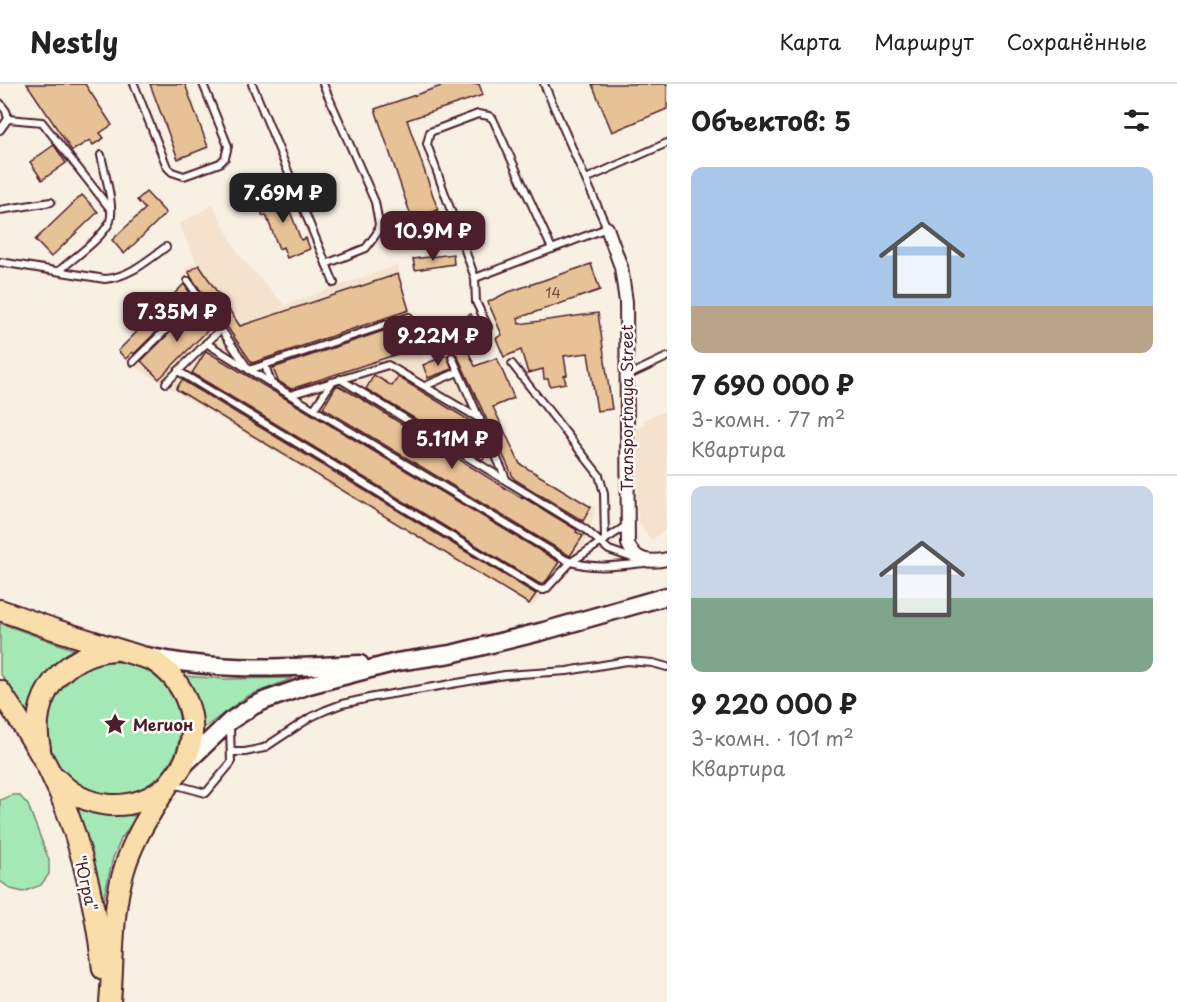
<!DOCTYPE html>
<html lang="ru">
<head>
<meta charset="utf-8">
<style>
	:root { --surface:#fff; --page:#f6f6f6; --text:#222; --muted:#767676; --line:#e0e0e0; --accent:#4a1f2b }
	body { margin:0; font-family:"Playpen Sans",sans-serif; background:var(--page); color:var(--text); height:100vh; display:flex; flex-direction:column; font-size:22px; white-space:nowrap }
	* { box-sizing:border-box; margin:0 }
	p { font-size:20px; color:var(--muted) }
	.icon { flex:none; width:33px; height:33px; fill:none; stroke:currentColor; stroke-width:2; stroke-linecap:round; stroke-linejoin:round }
	.map { position:relative; flex:1; overflow:hidden }
	.side { display:flex; flex-direction:column; background:var(--surface); width:510px }
	.side>* { flex:none }
	.price { position:absolute; translate:-50% -51px; padding:0 14px; border-radius:12px; background:var(--accent); color:#fff; font-size:20px; line-height:39px; filter:drop-shadow(0 2px 3px #0008) }
	.price::after { content:''; position:absolute; left:50%; top:36px; width:18px; height:14px; margin-left:-9px; background:inherit; clip-path:polygon(0 0,100% 0,50% 100%) }
	.price.on { background:#222; color:#fff }
	ul { padding:0; list-style:none }
	li { display:grid; align-content:center; gap:12px; height:318px; padding:0 24px }
	li+li { border-top:2px solid var(--line) }
	li span { display:grid; place-items:center; height:186px; border-radius:12px; color:#555 }
	li>.icon { margin-inline-start:auto }
	span .icon { width:108px; height:108px; fill:#fffc; stroke-width:1 }
	li b { font-size:26px }
	h2 { display:flex; justify-content:space-between; align-items:center; height:72px; padding:0 24px; font-size:26px }
	header { display:flex; align-items:center; gap:36px; box-sizing:border-box; height:84px; padding:0 30px; background:var(--surface); border-bottom:2px solid var(--line) }
	header strong { font-size:28px }
	nav { display:flex; gap:33px; margin-inline-start:auto; font-size:21px }
	main { display:flex; flex:1; min-height:0 }
	.map>svg:first-child { display:block }
</style>
</head>
<body>
<header>
<strong>Nestly</strong>
<nav><a>Карта</a><a>Маршрут</a><a>Сохранённые</a></nav>
</header>
<main>
<div class="map">
<svg width="667" height="918" viewBox="0 0 667 918">
	<rect width="100%" height="100%" fill="#f9f0e4"/>
	<filter id="ink" filterUnits="userSpaceOnUse"><feTurbulence type="fractalNoise" baseFrequency=".0167" numOctaves="2"/><feDisplacementMap in="SourceGraphic" scale="12" xChannelSelector="R" yChannelSelector="G"/><feConvolveMatrix kernelMatrix="1 2 1 2 8 2 1 2 1" color-interpolation-filters="sRGB"/></filter>
	<g filter="url(#ink)">
		<g fill="#f4e2cd">
			<path d="M213,121l26,50 46,50 112,-40 28,98 42,-15 53,116 75,44 -6,28 -17,28 -40,43 -407,-246 1,-2 -8,-8 64,-64 3,-19 11,-6 -17,-38z"/>
			<path d="M667,326v119l-16,11 -13,-19 -2,-91 9,-6 -2,-4z"/>
		</g>
		<g fill="#a4e9b5" stroke="#778470" stroke-width="1.5">
			<path d="M0,539l78,28c-28,17 -44,32 -48,66l-30,-44z"/>
			<circle cx="114" cy="644" r="66"/>
			<path d="M184,592l41,3 68,-1 -47,19 -45,33 -5,-32z"/>
			<path d="M12,711h7l9,10 21,55v14l-8,11 -18,7 -12,-3 -11,-8v-81z"/>
			<path d="M74,719l26,11 37,2 -16,23 -8,19 -10,43z"/>
		</g>
		<g fill="#e7c297" stroke="#4a1f2b" stroke-width="1.5">
			<path d="M27,0h58l27,41 -12,8 4,5 -11,7 -3,-5 -18,11z"/>
			<path d="M150,0h35l23,63 -30,12z"/>
			<path d="M447,0h32l4,11 -76,25 31,90 -26,9 -37,-110z"/>
			<path d="M592,0h75v25l-55,23z"/>
			<path d="M54,61l12,18 -24,17 -12,-18z"/>
			<path d="M282,106l19,50 5,-2 4,11 -23,9 -4,-11 -4,2 -13,-34 -3,1 -6,-14z"/>
			<path d="M146,108l20,21 -42,41 -12,-14 33,-31 -8,-9z"/>
			<path d="M82,111l16,17 -47,45 -16,-17z"/>
			<path d="M453,170l1,10 -39,6 -2,-11z"/>
			<path d="M591,180l9,26 -82,28 1,6 79,-11 14,96 -15,2 -9,-58 -24,3 3,19 -3,1 2,7 -16,3 -2,-7h-4l-1,-10 -15,4 -7,-23 -17,7 -8,-19 6,-3 -14,-33 18,-9z"/>
			<path d="M199,181l41,61 158,-52 11,36 -157,53 -29,-42 3,-4 -3,-2 -3,3 -29,-41 -2,-5z"/>
			<path d="M184,200l8,12 -58,58 -2,-2 -6,7 -8,-8z"/>
			<path d="M198,221l14,21 -53,53 -18,-18z"/>
			<path d="M471,230l9,18 -17,8 12,26 22,-8 17,40 -21,9 27,57 71,43 -8,14 -69,-42 -57,-124 -5,-3 -11,-24z"/>
			<path d="M410,238l9,25 -128,42 -13,-8 -5,-13z"/>
			<path d="M206,267l353,211 -11,17 -5,5h-3l-348,-211z"/>
			<path d="M447,271l5,14 -24,9 -5,-13z"/>
			<path d="M374,291l18,11 6,-9 74,45 -5,10 17,11 4,8 -5,9 -117,-71z"/>
			<path d="M182,296l354,214 -7,10 -353,-215z"/>
			<path d="M336,302h3l21,12 163,101 -2,-3 56,34 -1,2 7,4 -13,20 -247,-148z"/>
		</g>
		<g fill="none" stroke-linecap="round" stroke-linejoin="round">
			<g stroke="#4a1f2b" stroke-width="10">
				<g id="service">
					<path d="M134,0l33,83 5,5 12,4 36,-13 5,-5 3,-12 -25,-62"/>
					<path d="M252,0l82,199"/>
					<path d="M323,0l52,118 4,22 -2,9 -11,15 -40,16"/>
					<path d="M0,19l6,8 2,8 -8,11"/>
					<path d="M8,35l34,3 69,88"/>
					<path d="M586,95l81,-36"/>
					<path d="M0,126l51,-8"/>
					<path d="M0,178l105,17c24,-2 42,-18 61,-32"/>
					<path d="M59,187c13,-12 45,-34 51,-50 5,-15 -6,-50 -9,-66"/>
					<path d="M475,194l132,-50 -63,-144"/>
					<path d="M188,197l61,89 160,-53"/>
					<path d="M488,243l-12,-25 -1,-24 -48,-134 3,-12 48,-18 11,2 4,3 59,130"/>
					<path d="M206,259l84,52 98,-30 92,54"/>
					<path d="M452,273l55,124"/>
					<path d="M133,278l66,-65"/>
					<path d="M512,280l87,111 5,18 1,47"/>
					<path d="M265,281l6,18"/>
					<path d="M178,287l360,218 6,1 3,-2 24,-26 55,-36"/>
					<path d="M627,292l40,-19"/>
					<path d="M340,295l245,150 24,21 26,9"/>
					<path d="M166,299l55,-54"/>
					<path d="M425,302l33,-14"/>
					<path d="M290,311l276,165c25,10 52,6 78,3"/>
					<path d="M314,325l18,-27"/>
					<path d="M231,668h14l19,-4 47,-31 15,-7 16,-6 32,-7 131,-22 62,-4 60,-10 26,2 14,4"/>
					<path d="M173,700l33,9 25,-30 -1,-37"/>
				</g>
			</g>
			<g stroke="#4a1f2b" stroke-width="16">
				<path id="minor" d="M607,144l14,39 5,35 2,242c7,17 22,19 39,15"/>
			</g>
			<g stroke="#4a1f2b" stroke-width="21">
				<g id="secondary">
					<path d="M147,572c71,16 142,12 213,8"/>
					<path d="M185,680l45,-43 23,-15 13,-6 43,-15 88,-23 54,-8 93,-23 123,-35"/>
				</g>
			</g>
			<g stroke="#4a1f2b" stroke-width="24">
				<g id="trunk">
					<path d="M0,526l56,20 96,30c33,20 50,61 34,98 -4,11 -12,18 -18,27 -17,27 -35,54 -44,85 -13,42 -10,89 -14,132"/>
					<path d="M0,607c17,26 35,51 49,79 30,60 46,132 54,199"/>
					<path d="M40,664c-12,-50 23,-95 74,-98"/>
					<path d="M56,694c29,32 74,36 108,10"/>
				</g>
			</g>
			<use href="#service" stroke="#fdfcf7" stroke-width="6"/>
			<use href="#minor" stroke="#fdfcf7" stroke-width="12"/>
			<use href="#secondary" stroke="#fdfcf7" stroke-width="16"/>
			<use href="#trunk" stroke="#f9deab" stroke-width="20"/>
		</g>
	</g>
	<defs>
		<g id="sight-bare" transform="scale(1.8)"><path d="M0-6L1.8-2.2L6-1.7L2.9 1.2L3.7 5.4L0 3.3L-3.7 5.4L-2.9 1.2L-6-1.7L-1.8-2.2Z" fill="#4a1f2b" stroke="#fdfcf7" stroke-width="2.5" paint-order="stroke"/></g>
	</defs>
	<g fill-rule="evenodd">
		<use href="#sight-bare" x="115" y="640"/>
	</g>
	<g text-anchor="middle" dominant-baseline="central" stroke-width="5" stroke-linejoin="round" paint-order="stroke">
		<g font-size="14" fill="#714846">
			<text x="553" y="208">14</text>
		</g>
		<g font-size="16" fill="#4a1f2b" stroke="#fdfcf7">
			<text transform="translate(626 324) rotate(-90)">Transportnaya Street</text>
			<text transform="translate(87 799) rotate(77)">"Югра"</text>
		</g>
		<g font-size="16" font-weight="bold" fill="#4a1f2b" stroke="#fdfcf7" text-anchor="start">
			<text x="133" y="640">Мегион</text>
		</g>
	</g>
</svg>
<b class="price on" style="left:283px;top:140px">7.69M ₽</b>
<b class="price" style="left:433px;top:178px">10.9M ₽</b>
<b class="price" style="left:177px;top:259px">7.35M ₽</b>
<b class="price" style="left:438px;top:283px">9.22M ₽</b>
<b class="price" style="left:452px;top:386px">5.11M ₽</b>
</div>
<section class="side">
<h2>Объектов: 5<svg class="icon" aria-label="filters" viewBox="0 0 24 24"><path d="M4 7h16M4 17h16"/><circle cx="9" cy="7" r="2"/><circle cx="15" cy="17" r="2"/></svg></h2>
<ul>
<li><span style="background:linear-gradient(#a9c7e8 75%,#b9a48a 0)"><svg class="icon" aria-label="home" viewBox="0 0 24 24"><path d="M3 11l9-7 9 7M6 9v11h12V9"/></svg></span><div><b>7 690 000 ₽</b><p>3-комн. · 77 m²</p><p>Квартира</p></div></li>
<li><span style="background:linear-gradient(#c9d6e8 60%,#7fa58c 0)"><svg class="icon" aria-label="home" viewBox="0 0 24 24"><path d="M3 11l9-7 9 7M6 9v11h12V9"/></svg></span><div><b>9 220 000 ₽</b><p>3-комн. · 101 m²</p><p>Квартира</p></div></li>
</ul>
</section>
</main>
</body>
</html>
